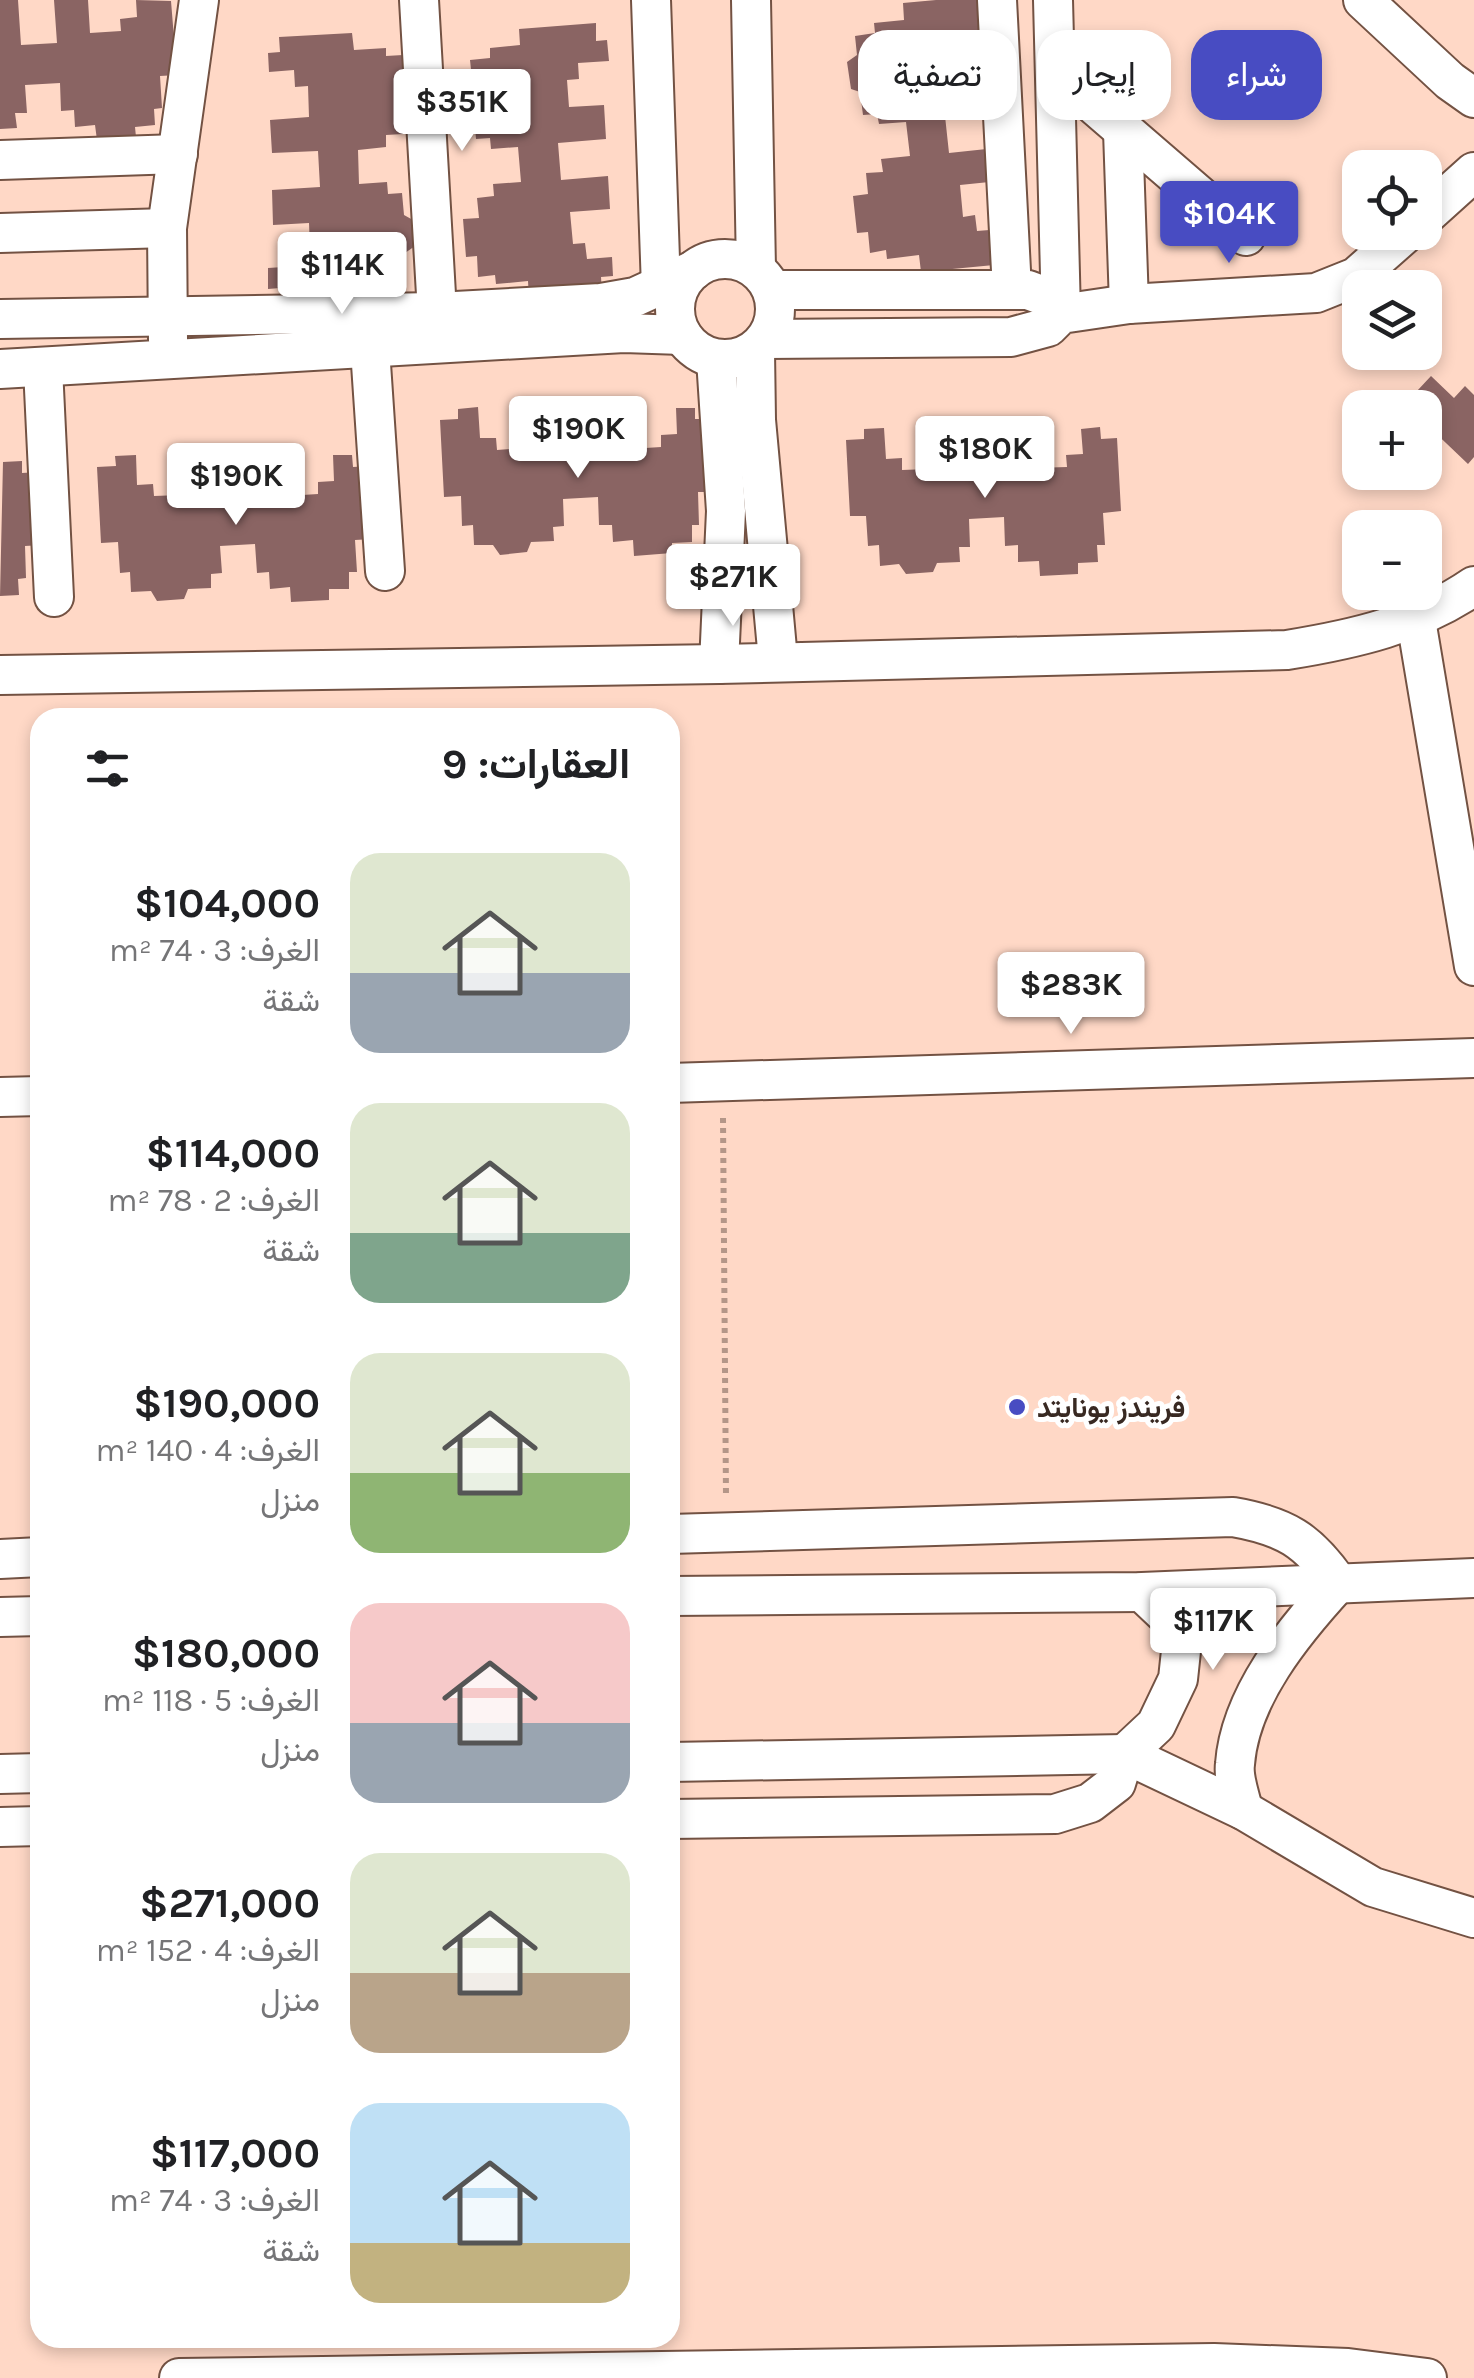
<!DOCTYPE html>
<html lang="ar">
<head>
<meta charset="utf-8">
<style>
	:root { --surface:#fff; --page:#f6f6f6; --text:#202124; --muted:#757577; --accent:#484cc2 }
	body { margin:0; font-family:Karla,Vazirmatn,sans-serif; background:var(--page); color:var(--text); direction:rtl; height:100vh; display:flex; flex-direction:column; font-size:38px; white-space:nowrap }
	* { box-sizing:border-box; margin:0 }
	p { font-size:32px; color:var(--muted) }
	.icon { flex:none; width:55px; height:55px; fill:none; stroke:currentColor; stroke-width:2; stroke-linecap:round; stroke-linejoin:round }
	.map { position:relative; flex:1; overflow:hidden; direction:ltr }
	.drawer { position:absolute; left:30px; top:708px; width:650px; height:1640px; display:flex; flex-direction:column; background:var(--surface); border-radius:30px; box-shadow:0 5px 15px #0003; direction:rtl }
	.drawer>* { flex:none }
	.top-card { position:absolute; left:710px; top:30px; width:612px; height:90px; direction:rtl; display:flex; gap:20px }
	.tools { position:absolute; left:1342px; top:150px; display:grid; gap:20px }
	.tools a { display:grid; place-items:center; width:100px; height:100px; border-radius:20px; background:var(--surface); box-shadow:0 5px 15px #0003; font-size:50px }
	.price { position:absolute; translate:-50% -85px; padding:0 22px; border-radius:10px; background:#fff; color:#222; font-size:32px; line-height:65px; filter:drop-shadow(0 2px 5px #0008) }
	.price::after { content:''; position:absolute; left:50%; top:60px; width:30px; height:22px; margin-left:-15px; background:inherit; clip-path:polygon(0 0,100% 0,50% 100%) }
	.price.on { background:var(--accent); color:#fff }
	ul { padding:0; list-style:none }
	li { display:flex; align-items:center; gap:30px; height:250px; padding:0 50px }
	li span { display:grid; place-items:center; flex:none; width:280px; height:200px; border-radius:30px; color:#555 }
	li>.icon { margin-inline-start:auto }
	span .icon { width:120px; height:120px; fill:#fffc; stroke-width:1 }
	li b { font-size:42px }
	h2 { display:flex; justify-content:space-between; align-items:center; height:120px; padding:0 50px; font-size:42px }
	.chip { padding:0 35px; border-radius:30px; background:var(--surface); box-shadow:0 5px 15px #0003; font-size:35px; line-height:90px }
	.chip.on { background:var(--accent); color:#fff }
	.map>svg:first-child { display:block }
</style>
</head>
<body>
<div class="map">
<svg width="1474" height="2378" viewBox="0 0 1474 2378">
	<rect width="100%" height="100%" fill="#ffd8c6"/>
	<g fill="#8a6463">
		<path d="M0,0h18l3,45 36,-2 -3,-43h34l2,33 31,-2 -1,-12 17,-2 -1,-17 35,1 6,74 -17,1 2,32 -8,1 1,16 -20,2 1,10 -39,3 -2,-15 -20,2 -1,-17 -13,1 -1,-28 -35,2 2,28h-12l2,15 -17,1z"/>
		<path d="M936,0h43l15,33 -32,3 2,16 -12,1 3,27 35,-3 4,34 -49,5 4,37 47,-5 3,33 -39,4 3,32 12,-2 2,16 25,-2 -8,36 -73,7 -2,-17 -32,4 -1,-9 -16,3 -2,-21 -11,1 -4,-37 15,-2 -2,-21 17,-1 -2,-13 29,-3 -4,-34 -27,2 -2,-10 -14,1 -3,-23 -9,-3 -4,-27 10,-7 -2,-19 20,-3 -1,-10 30,-3 -1,-17z"/>
		<path d="M596,23v18l11,-1 2,21 -31,2 1,16 -12,1 2,27 35,-2 2,34 -48,4 3,37 47,-4 2,33 -40,3 3,32 12,-1 2,16 25,-2 1,19 -12,1 1,16 -73,6 -1,-18 -32,3 -1,-9 -17,2 -1,-21 -11,1 -3,-38 16,-1 -2,-20 17,-2 -1,-12 28,-2 -3,-35 -27,2 -1,-11 -14,1 -2,-22 -9,-4 -3,-27 10,-7 -2,-19 20,-2v-10l30,-3 -1,-16z"/>
		<path d="M352,33l2,17 32,-2v8l17,-1 1,21 11,-1 2,38 -15,1 1,20 -17,1v12l-28,3 1,34 28,-2 1,12 14,-1 2,22 9,5 2,26 -10,7 1,19 -20,1 1,11 -31,1v17l-76,4v-18l-12,1v-21l31,-2 -1,-15 12,-1 -1,-27 -36,2 -1,-35 48,-3 -2,-36 -46,2 -2,-33 39,-3 -1,-31 -13,1 -1,-17 -25,2 -1,-19 12,-1 -1,-15z"/>
		<path d="M1431,376l23,22 11,-12 9,9v62l-6,7 -43,-41v-15h-9l9,-10 -8,-7z"/>
		<path d="M478,407l2,31h16l1,12 27,-2 -2,-35 35,-1 3,48 37,-2 -3,-47 34,-2 2,40 31,-2v-12l16,-1 -1,-26h19v11h16l4,73h-17l1,33h-7v17l-20,1v10l-38,3 -1,-16 -20,2 -1,-17h-13l-1,-28 -35,2 1,27 -11,1 1,14 -23,1 -4,10 -27,3 -7,-10h-19l-1,-20 -11,1 -1,-30 -17,1 -4,-77 18,-1v-10z"/>
		<path d="M1100,427l1,12 16,-1 4,73 -18,2 2,32h-8l1,17 -20,1v11l-38,2 -1,-15 -21,1v-17l-13,1 -1,-29 -35,2 1,28h-11l1,15 -23,1 -4,9 -27,2 -7,-10 -19,2 -1,-21 -11,1 -2,-30h-16l-4,-76 18,-1v-10l20,-1 2,31 16,-1v12l28,-1 -2,-36 35,-2 3,49 36,-2 -2,-47 33,-2 2,39 32,-1 -1,-12 17,-1 -2,-25z"/>
		<path d="M136,455l1,30 16,-1 1,12 27,-1 -2,-35 36,-1 2,48 37,-2 -2,-47 33,-2 2,40 31,-2v-12l16,-1 -1,-26h19l1,12 16,-1 3,73 -17,1 2,32h-8v17h-20v11l-38,2 -1,-15 -20,2 -1,-17 -12,1 -2,-29 -35,2 2,27 -11,1v14l-23,1 -4,10 -27,2 -6,-10 -20,1 -1,-20 -10,1 -2,-31 -17,1 -4,-76 19,-1 -1,-10z"/>
		<path d="M22,461v12l16,-1 4,73 -17,1 1,32 -8,1 1,16 -19,1 3,-134z"/>
	</g>
	<g fill="none" stroke-linecap="round" stroke-linejoin="round">
		<g stroke="#735243" stroke-width="42">
			<g id="minor">
				<path d="M419,0l18,312"/>
				<path d="M651,0l10,288"/>
				<path d="M751,0l5,269"/>
				<path d="M997,0l15,290"/>
				<path d="M1053,0l8,314"/>
				<path d="M1363,0l87,81 24,17"/>
				<path d="M1055,71l191,165"/>
				<path d="M1123,131l6,173"/>
				<path d="M0,160l178,-6"/>
				<path d="M1425,216l49,-44"/>
				<path d="M0,233l167,-5"/>
				<circle cx="725" cy="309" r="50"/>
				<path d="M773,290h255l16,6 17,18"/>
				<path d="M0,319l437,-7 164,-9 34,-6 59,-27"/>
				<path d="M766,339l245,-2 37,-10 13,-13 68,-10 187,-11 40,-16 51,-45"/>
				<path d="M168,340l-1,-112 32,-228"/>
				<path d="M370,349l15,222"/>
				<path d="M755,351l1,69 22,240"/>
				<path d="M716,359l10,152 -7,153"/>
				<path d="M43,368l11,229"/>
				<path d="M0,369l624,-36 58,2"/>
				<path d="M1416,620l58,346"/>
				<path d="M0,675l719,-11 568,-14c68,-11 130,-25 187,-64"/>
				<path d="M670,1083l804,-25"/>
				<path d="M0,1097l40,-1"/>
				<path d="M670,1534l563,-17c52,9 75,23 105,66 -44,48 -98,113 -103,181 -2,14 5,31 8,46"/>
				<path d="M0,1559l40,-2"/>
				<path d="M670,1596l472,-4 332,-14"/>
				<path d="M0,1617l40,-1"/>
				<path d="M670,1762l455,-8 118,56 130,77 101,31"/>
				<path d="M0,1774l40,-1"/>
				<path d="M670,1819l385,-5 35,-11 26,-20 9,-29 31,-29 22,-46 3,-28 -3,-25 -36,-34"/>
				<path d="M0,1827l40,-1"/>
				<path d="M179,2378l1035,-15 134,5 79,10"/>
			</g>
		</g>
		<path stroke="#b49688" stroke-width="6" stroke-dasharray="5 5" stroke-linecap="butt" d="M723,1118l3,378"/>
		<use href="#minor" stroke="#fff" stroke-width="38"/>
	</g>
	<circle fill="#484cc2" stroke="#fff" stroke-width="4" cx="1017" cy="1407" r="10"/>
	<g text-anchor="middle" dominant-baseline="central" stroke-width="10" stroke-linejoin="round" paint-order="stroke">
		<g font-size="28" font-weight="bold" fill="#382922" stroke="#fff" text-anchor="start">
			<text x="1037" y="1407">فريندز يونايتد</text>
		</g>
	</g>
</svg>
<div class="tools">
<a><svg class="icon" aria-label="locate" viewBox="0 0 24 24"><circle cx="12" cy="12" r="6"/><path d="M12 2v4M12 18v4M2 12h4M18 12h4"/></svg></a>
<a><svg class="icon" aria-label="layers" viewBox="0 0 24 24"><path d="M12 4l9 5-9 5-9-5zM3 14l9 5 9-5"/></svg></a>
<a>+</a>
<a>−</a>
</div>
<b class="price" style="left:462px;top:154px">$351K</b>
<b class="price on" style="left:1229px;top:266px">$104K</b>
<b class="price" style="left:342px;top:317px">$114K</b>
<b class="price" style="left:578px;top:481px">$190K</b>
<b class="price" style="left:985px;top:501px">$180K</b>
<b class="price" style="left:236px;top:528px">$190K</b>
<b class="price" style="left:733px;top:629px">$271K</b>
<b class="price" style="left:1071px;top:1037px">$283K</b>
<b class="price" style="left:1213px;top:1673px">$117K</b>
<div class="top-card">
<a class="chip on">شراء</a>
<a class="chip">إيجار</a>
<a class="chip">تصفية</a>
</div>
<section class="drawer">
<h2>العقارات: 9<svg class="icon" aria-label="filters" viewBox="0 0 24 24"><path d="M4 7h16M4 17h16"/><circle cx="9" cy="7" r="2"/><circle cx="15" cy="17" r="2"/></svg></h2>
<ul>
<li><span style="background:linear-gradient(#dfe7d0 60%,#9aa5b1 0)"><svg class="icon" aria-label="home" viewBox="0 0 24 24"><path d="M3 11l9-7 9 7M6 9v11h12V9"/></svg></span><div><b>$104,000</b><p>الغرف: 3 · 74 m²</p><p>شقة</p></div></li>
<li><span style="background:linear-gradient(#dfe7d0 65%,#7fa58c 0)"><svg class="icon" aria-label="home" viewBox="0 0 24 24"><path d="M3 11l9-7 9 7M6 9v11h12V9"/></svg></span><div><b>$114,000</b><p>الغرف: 2 · 78 m²</p><p>شقة</p></div></li>
<li><span style="background:linear-gradient(#dfe7d0 60%,#8fb573 0)"><svg class="icon" aria-label="home" viewBox="0 0 24 24"><path d="M3 11l9-7 9 7M6 9v11h12V9"/></svg></span><div><b>$190,000</b><p>الغرف: 4 · 140 m²</p><p>منزل</p></div></li>
<li><span style="background:linear-gradient(#f6c9c9 60%,#9aa5b1 0)"><svg class="icon" aria-label="home" viewBox="0 0 24 24"><path d="M3 11l9-7 9 7M6 9v11h12V9"/></svg></span><div><b>$180,000</b><p>الغرف: 5 · 118 m²</p><p>منزل</p></div></li>
<li><span style="background:linear-gradient(#dfe7d0 60%,#b9a48a 0)"><svg class="icon" aria-label="home" viewBox="0 0 24 24"><path d="M3 11l9-7 9 7M6 9v11h12V9"/></svg></span><div><b>$271,000</b><p>الغرف: 4 · 152 m²</p><p>منزل</p></div></li>
<li><span style="background:linear-gradient(#bfe0f5 70%,#c2b280 0)"><svg class="icon" aria-label="home" viewBox="0 0 24 24"><path d="M3 11l9-7 9 7M6 9v11h12V9"/></svg></span><div><b>$117,000</b><p>الغرف: 3 · 74 m²</p><p>شقة</p></div></li>
</ul>
</section>
</div>
</body>
</html>
